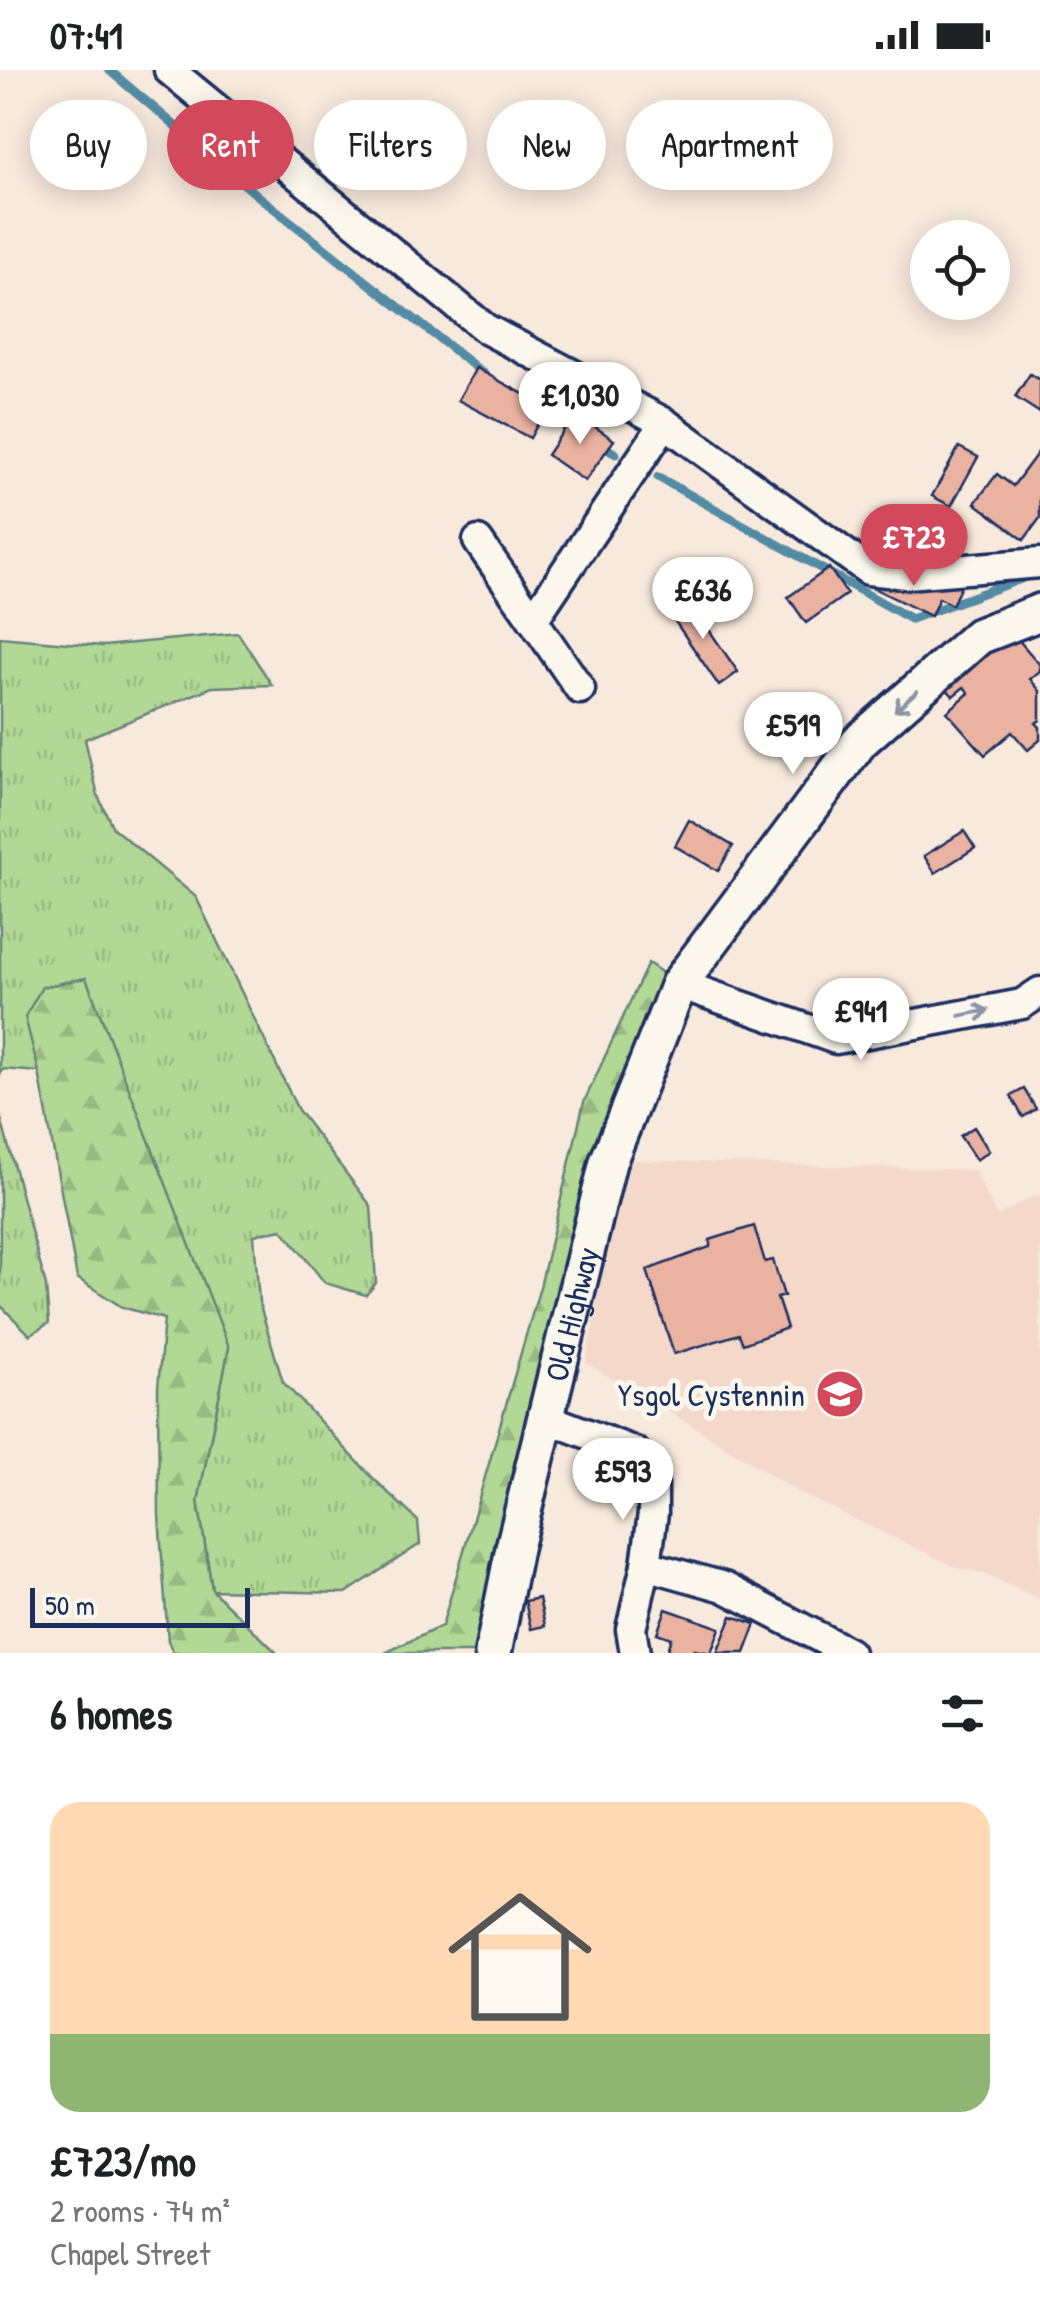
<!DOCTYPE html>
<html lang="en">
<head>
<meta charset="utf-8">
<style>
	:root { --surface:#fff; --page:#f6f6f6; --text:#202124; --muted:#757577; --accent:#d1495b }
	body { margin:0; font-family:"Patrick Hand",sans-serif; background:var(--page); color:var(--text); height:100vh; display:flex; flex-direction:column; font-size:38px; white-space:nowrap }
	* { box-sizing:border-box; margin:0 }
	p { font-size:32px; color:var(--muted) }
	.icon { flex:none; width:55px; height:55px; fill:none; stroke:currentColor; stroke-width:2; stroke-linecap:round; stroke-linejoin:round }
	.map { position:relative; height:1583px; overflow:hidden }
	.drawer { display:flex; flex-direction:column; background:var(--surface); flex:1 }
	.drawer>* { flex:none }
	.guide { position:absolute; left:30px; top:30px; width:980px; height:90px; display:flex; gap:20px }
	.controls { position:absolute; left:910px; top:150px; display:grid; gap:20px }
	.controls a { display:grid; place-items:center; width:100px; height:100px; border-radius:50%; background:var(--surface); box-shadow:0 5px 25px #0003; font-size:50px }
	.scale { position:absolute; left:30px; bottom:25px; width:220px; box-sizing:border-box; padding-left:10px; border:5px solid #1b2f5e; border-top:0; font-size:28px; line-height:35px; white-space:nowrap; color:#1b2f5e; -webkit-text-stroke:8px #fbf7ec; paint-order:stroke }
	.price { position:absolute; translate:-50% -85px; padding:0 22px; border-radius:35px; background:#fff; color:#222; font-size:32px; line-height:65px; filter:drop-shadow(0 2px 5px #0008) }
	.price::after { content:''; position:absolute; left:50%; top:60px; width:30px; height:22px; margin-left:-15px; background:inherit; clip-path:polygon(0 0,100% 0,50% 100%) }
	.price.active { background:var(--accent); color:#fff }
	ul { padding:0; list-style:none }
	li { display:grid; align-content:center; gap:20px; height:530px; padding:0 50px }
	li span { display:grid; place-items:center; height:310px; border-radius:30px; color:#555 }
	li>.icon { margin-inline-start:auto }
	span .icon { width:180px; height:180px; fill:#fffc; stroke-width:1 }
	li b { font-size:42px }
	h2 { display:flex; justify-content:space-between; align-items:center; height:120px; padding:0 50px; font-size:42px }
	.tag { padding:0 35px; border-radius:45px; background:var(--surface); box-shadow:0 5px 25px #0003; font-size:35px; line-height:90px }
	.tag.active { background:var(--accent); color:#fff }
	.status { display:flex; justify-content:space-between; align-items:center; height:70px; padding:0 50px; background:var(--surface); direction:ltr }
	.status svg { height:28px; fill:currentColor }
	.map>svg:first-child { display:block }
</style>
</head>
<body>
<div class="status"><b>07:41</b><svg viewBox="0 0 49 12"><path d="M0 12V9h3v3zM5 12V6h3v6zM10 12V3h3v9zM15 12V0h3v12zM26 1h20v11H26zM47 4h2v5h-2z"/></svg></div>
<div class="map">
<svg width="1040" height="1583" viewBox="0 0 1040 1583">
	<defs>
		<pattern id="grass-tufts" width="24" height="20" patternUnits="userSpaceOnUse" patternTransform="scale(2.5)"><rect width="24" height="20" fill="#b1d894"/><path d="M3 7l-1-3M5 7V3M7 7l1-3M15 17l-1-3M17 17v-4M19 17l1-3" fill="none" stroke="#98ba82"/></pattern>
		<pattern id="forest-firs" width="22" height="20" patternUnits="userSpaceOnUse" patternTransform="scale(2.5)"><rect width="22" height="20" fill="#b1d894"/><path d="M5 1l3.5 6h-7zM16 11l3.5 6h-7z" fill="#98ba82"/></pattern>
	</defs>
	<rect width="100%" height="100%" fill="#f8e9dd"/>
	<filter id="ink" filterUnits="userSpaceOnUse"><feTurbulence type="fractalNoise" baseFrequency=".01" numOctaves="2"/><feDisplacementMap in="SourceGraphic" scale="20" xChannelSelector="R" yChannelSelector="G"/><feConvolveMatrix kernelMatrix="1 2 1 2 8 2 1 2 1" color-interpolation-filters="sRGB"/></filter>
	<g filter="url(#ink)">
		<path fill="#f4d9cb" d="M623,1090l351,10 23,46 33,-19 10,-2v404l-59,-26 -21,-4 -159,-75 -108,-68 -107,-63z"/>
		<g fill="url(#grass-tufts)" stroke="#668479" stroke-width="2.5">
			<path d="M238,563l34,52 -60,2 -127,52 13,57 15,32 83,69 102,213 73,96 5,77 -10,12 -41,-12 -43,-54 -28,6 5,67 24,80 92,98 43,41 2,23 -74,49 -134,-3 -14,-89 31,-154 -34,-85 -156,-190 -36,-3 -3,5v-437l103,9z"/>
			<path d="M0,1045l46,171 3,37 -19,12 -30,-30z"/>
		</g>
		<g fill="url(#forest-firs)" stroke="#668479" stroke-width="2.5">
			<path d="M648,893l22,15 -186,675h-99l57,-27 98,-339 44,-185z"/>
			<path d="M86,908l143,369 -31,154 14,89 65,63h-104l-5,-12 -9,-125 -1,-128 6,-69 -42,-12 -45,-29 -38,-206 -14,-55 17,-30z"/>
		</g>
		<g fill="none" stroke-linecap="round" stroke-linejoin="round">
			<g stroke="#538ba4" stroke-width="9">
				<path d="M109,0l148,125 227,179"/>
				<path d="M533,338l44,24"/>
				<path d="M599,374l17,10"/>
				<path d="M658,407l253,142 110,-40"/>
			</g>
		</g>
		<g fill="#eab3a1" stroke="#1b2f5e" stroke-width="2.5">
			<path d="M476,298l71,39 -17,31 -72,-38z"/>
			<path d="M1030,304l10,6v33l-25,-16z"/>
			<path d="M575,343l39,27 -29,41 -38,-26z"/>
			<path d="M959,377l19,10 -27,49 -19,-10z"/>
			<path d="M1039,381l1,67 -16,22 -49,-37 22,-29 16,12z"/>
			<path d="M878,492l52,25 7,-14 25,11 -10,21 -13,-7 -8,18 -64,-31z"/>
			<path d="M829,498l18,26 -41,29 -18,-26z"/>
			<path d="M687,528l51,74 -19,14 -51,-75z"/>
			<path d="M1010,560l30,35v6l-10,8 10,12v29l-4,3 4,4v13l-12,10 -16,-18 -27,23 -38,-43 22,-19 -5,-6 -11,9 -9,-10z"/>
			<path d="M689,750l44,26 -15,25 -43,-25z"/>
			<path d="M964,761l11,17 -40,25 -11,-17z"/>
			<path d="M1024,1019l12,20 -13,8 -12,-21z"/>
			<path d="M974,1057l15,24 -13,9 -16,-24z"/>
			<path d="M754,1156l11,36 8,-2 11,36 -7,2 10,30 -44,16 -4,-10 -65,20 -27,-84 63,-23v-7z"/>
			<path d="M539,1528l6,28 -14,3 -6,-28z"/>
			<path d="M666,1539l54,19 -9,25 -17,-3 -1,3h-27l5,-15 -14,-5z"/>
			<path d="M732,1546l24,8 -11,29h-28z"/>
		</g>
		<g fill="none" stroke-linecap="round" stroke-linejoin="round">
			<g stroke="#1b2f5e" stroke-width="35">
				<g id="minor">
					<path d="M169,0l317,259 179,94 203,147 38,4 134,-11"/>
					<path d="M478,471l55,79"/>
					<path d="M580,619l-47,-69 132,-197"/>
					<path d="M679,914l157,55 186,-35 18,-12"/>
					<path d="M546,1348l89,34 18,31v30l-7,52 -15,64 4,24"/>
					<path d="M646,1495l78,22 125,66"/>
				</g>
			</g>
			<g stroke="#1b2f5e" stroke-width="42">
				<g id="tertiary">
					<path id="s1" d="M493,1583l21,-105 94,-386 71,-178 181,-243 119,-105 61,-24"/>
				</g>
			</g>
			<use href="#minor" stroke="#fbf7ec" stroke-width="28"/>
			<use href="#tertiary" stroke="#fbf7ec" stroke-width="35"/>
		</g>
		<defs><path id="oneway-shaft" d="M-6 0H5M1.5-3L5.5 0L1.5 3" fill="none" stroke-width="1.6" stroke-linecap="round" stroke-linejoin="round" transform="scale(2.5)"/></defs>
		<g stroke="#8b93a5">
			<use href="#oneway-shaft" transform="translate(906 631) rotate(138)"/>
			<use href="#oneway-shaft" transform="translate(974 943) rotate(-11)"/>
		</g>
	</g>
	<defs>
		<g id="school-disc" transform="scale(2.5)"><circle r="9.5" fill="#d1495b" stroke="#fbf7ec"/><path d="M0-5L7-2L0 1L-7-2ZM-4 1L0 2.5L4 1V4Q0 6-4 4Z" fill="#fff"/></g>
	</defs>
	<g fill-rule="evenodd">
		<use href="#school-disc" x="840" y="1324"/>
	</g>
	<g text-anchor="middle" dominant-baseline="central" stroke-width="10" stroke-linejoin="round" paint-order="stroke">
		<g font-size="32" fill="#1b2f5e" stroke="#fbf7ec">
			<text stroke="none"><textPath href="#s1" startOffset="348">Old Highway</textPath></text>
		</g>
		<g font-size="32" fill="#1b2f5e" stroke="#fbf7ec" text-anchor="end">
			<text x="805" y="1324">Ysgol Cystennin</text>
		</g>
	</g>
</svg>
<div class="controls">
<a><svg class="icon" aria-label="locate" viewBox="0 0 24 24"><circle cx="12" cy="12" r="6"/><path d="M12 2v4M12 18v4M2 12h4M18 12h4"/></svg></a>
</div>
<div class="scale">50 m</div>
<b class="price" style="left:580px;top:377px">£1,030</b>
<b class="price active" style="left:914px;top:519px">£723</b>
<b class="price" style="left:703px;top:572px">£636</b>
<b class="price" style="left:793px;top:707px">£519</b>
<b class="price" style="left:861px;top:993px">£941</b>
<b class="price" style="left:623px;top:1453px">£593</b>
<div class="guide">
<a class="tag">Buy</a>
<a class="tag active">Rent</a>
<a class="tag">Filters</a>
<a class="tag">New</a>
<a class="tag">Apartment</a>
</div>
</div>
<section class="drawer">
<h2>6 homes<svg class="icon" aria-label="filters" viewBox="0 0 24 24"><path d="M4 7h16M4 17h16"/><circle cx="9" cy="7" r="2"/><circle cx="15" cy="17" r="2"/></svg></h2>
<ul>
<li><span style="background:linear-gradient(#ffd9b3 75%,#8fb573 0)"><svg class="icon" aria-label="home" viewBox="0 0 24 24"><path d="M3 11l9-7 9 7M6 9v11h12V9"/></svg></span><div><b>£723/mo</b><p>2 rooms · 74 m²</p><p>Chapel Street</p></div></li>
</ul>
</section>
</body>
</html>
